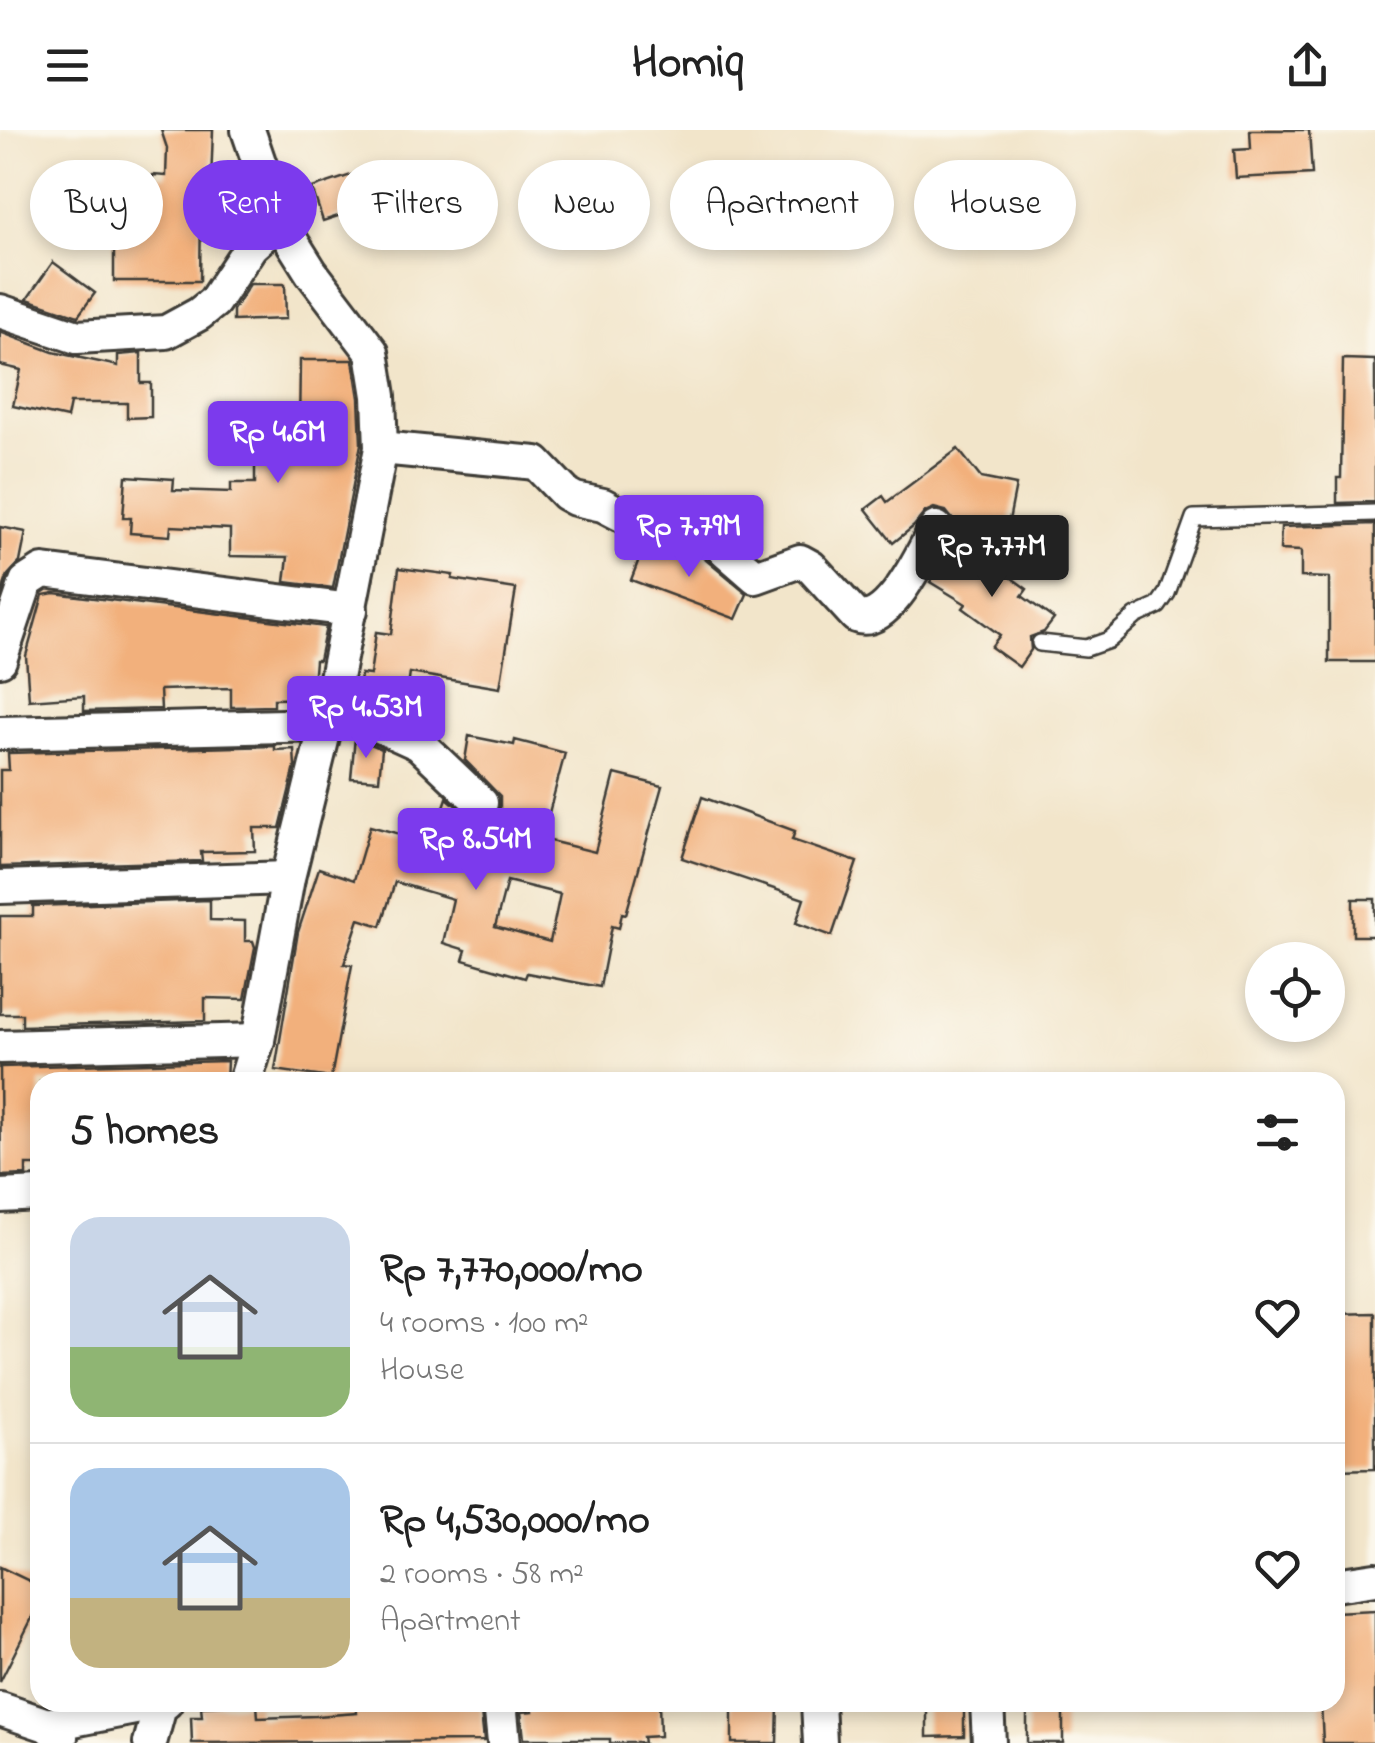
<!DOCTYPE html>
<html lang="en">
<head>
<meta charset="utf-8">
<style>
	:root { --surface:#fff; --page:#f6f6f6; --text:#222; --muted:#767676; --line:#e0e0e0; --accent:#7c3aed }
	body { margin:0; font-family:"Indie Flower",sans-serif; background:var(--page); color:var(--text); height:100vh; display:flex; flex-direction:column; font-size:38px; white-space:nowrap }
	* { box-sizing:border-box; margin:0 }
	p { font-size:32px; color:var(--muted) }
	.icon { flex:none; width:55px; height:55px; fill:none; stroke:currentColor; stroke-width:2; stroke-linecap:round; stroke-linejoin:round }
	.map { position:relative; flex:1; overflow:hidden }
	.sheet { position:absolute; left:30px; top:942px; width:1315px; height:640px; display:flex; flex-direction:column; background:var(--surface); border-radius:30px; box-shadow:0 5px 15px #0003 }
	.sheet>* { flex:none }
	.top-card { position:absolute; left:30px; top:30px; width:1315px; height:90px; display:flex; gap:20px }
	.fabs { position:absolute; left:1245px; top:812px; display:grid; gap:20px }
	.fabs a { display:grid; place-items:center; width:100px; height:100px; border-radius:50%; background:var(--surface); box-shadow:0 5px 15px #0003; font-size:50px }
	.price { position:absolute; translate:-50% -85px; padding:0 22px; border-radius:10px; background:var(--accent); color:#fff; font-size:32px; line-height:65px; filter:drop-shadow(0 2px 5px #0008) }
	.price::after { content:''; position:absolute; left:50%; top:60px; width:30px; height:22px; margin-left:-15px; background:inherit; clip-path:polygon(0 0,100% 0,50% 100%) }
	.price.on { background:#222; color:#fff }
	ul { padding:0; list-style:none }
	li { display:flex; align-items:center; gap:30px; height:250px; padding:0 40px }
	li+li { border-top:2px solid var(--line) }
	li span { display:grid; place-items:center; flex:none; width:280px; height:200px; border-radius:30px; color:#555 }
	li>.icon { margin-inline-start:auto }
	span .icon { width:120px; height:120px; fill:#fffc; stroke-width:1 }
	li b { font-size:42px }
	h2 { display:flex; justify-content:space-between; align-items:center; height:120px; padding:0 40px; font-size:42px }
	.pill { padding:0 35px; border-radius:45px; background:var(--surface); box-shadow:0 5px 15px #0003; font-size:35px; line-height:90px }
	.pill.on { background:var(--accent); color:#fff }
	header { display:flex; justify-content:space-between; align-items:center; height:130px; padding:0 40px; background:var(--surface); font-size:45px; font-weight:700 }
	.map>svg:first-child { display:block }
</style>
</head>
<body>
<header><svg class="icon" aria-label="menu" viewBox="0 0 24 24"><path d="M4 6h16M4 12h16M4 18h16"/></svg>Homiq<svg class="icon" aria-label="share" viewBox="0 0 24 24"><path d="M12 15V3M7 8l5-5 5 5M5 13v7h14v-7"/></svg></header>
<div class="map">
<svg width="1375" height="1613" viewBox="0 0 1375 1613">
	<rect width="100%" height="100%" fill="#fbf7ec"/>
	<filter id="ink" filterUnits="userSpaceOnUse"><feTurbulence type="fractalNoise" baseFrequency=".01" numOctaves="2"/><feDisplacementMap in="SourceGraphic" scale="20" xChannelSelector="R" yChannelSelector="G"/><feConvolveMatrix kernelMatrix="1 2 1 2 8 2 1 2 1" color-interpolation-filters="sRGB"/></filter>
	<filter id="wash" filterUnits="userSpaceOnUse"><feTurbulence type="fractalNoise" baseFrequency=".0048" numOctaves="4" result="noise"/><feDisplacementMap in="SourceGraphic" scale="40" xChannelSelector="R" yChannelSelector="G"/><feGaussianBlur stdDeviation="2.25" result="paint"/><feColorMatrix in="noise" values="0 0 0 0 0 0 0 0 0 0 0 0 0 0 0 0 0 1.4 0 .05"/><feComposite in="paint" operator="in"/></filter>
	<g filter="url(#wash)">
		<rect width="100%" height="100%" fill="#f2e5ca"/>
		<g id="blocks">
			<g fill="#f2b07c" fill-rule="evenodd">
				<path d="M161,0h52l-3,79h-9l-1,72h-86v-52l37,-1 2,-53 13,1 1,-28z"/>
				<path d="M1250,0h59l3,44 -76,4 -2,-28 17,-1z"/>
				<path d="M351,45l12,33 -40,13 -11,-33z"/>
				<path d="M53,132l42,31 -17,23 -51,-17z"/>
				<path d="M250,154h35l1,35 -53,2v-11z"/>
				<path d="M0,202l53,20 65,14v-11l23,-2v30h10v34l-24,1v-15h-57l-3,15 -54,-12 8,-36 -21,-5z"/>
				<path d="M1343,229l32,1v142l-38,1v-25h4z"/>
				<path d="M300,230h53l6,38 2,46 -28,144 -48,-6 3,-25 -58,-1v-27l-59,-3 -1,10 -40,-3 1,-15h-8l3,-42 48,3 -1,11 58,2v-9h24v-20l22,1 2,-35 20,1z"/>
				<path d="M958,319l23,29 35,7 -9,46 -53,-10 -8,-10 -12,-3 -9,4 -11,14 -21,17 -27,-34 17,-13 4,6z"/>
				<path d="M1375,394v138h-46v-84l-28,-1v-26l-21,-1 1,-23z"/>
				<path d="M0,397l26,5 -6,30 -12,13 -8,22z"/>
				<path d="M957,408l70,51 -5,7 32,23 -10,13 -14,5 1,13 -12,17 -28,-20 9,-12 -37,-27 3,-4 -36,-22z"/>
				<path d="M644,416l56,9 47,39 -11,25 -105,-39z"/>
				<path d="M399,438l54,7 -1,4 64,10 -16,99 -90,-15 -5,37 -17,-2 -29,-13 2,-21 9,1 6,-43 15,2z"/>
				<path d="M54,463l272,34 -7,33h-4l-3,38 -38,1v7l-43,1v-19l-71,2 1,19 -77,2v-15l-55,4 -3,-44 17,-61z"/>
				<path d="M469,606l45,9 1,-5 50,13 -23,86 53,13 20,-78 47,12 -36,128 -4,-1 -3,15 -7,-2 -12,61 -73,-14 -2,5 -62,-18 3,-10 -23,-7 10,-44 -58,-17 -14,44 -22,-7 -15,45 8,1 -21,113 -56,-8 23,-138 21,-64 35,12 16,-54 56,15 8,-24 6,2 7,-21 28,24h11l9,-5 5,-8v-13l-35,-36zM507,751l53,13 -10,48 -55,-15z"/>
				<path d="M355,607l27,12 -3,31 -28,-2z"/>
				<path d="M275,616v4l19,-1 1,18 -15,61h-26l1,23 -54,1 1,9 -202,6v-97h9l-1,-17z"/>
				<path d="M702,667l93,34 -3,9 65,22 -25,74 -36,-13 8,-24 -122,-41z"/>
				<rect x="1353" y="769" width="22" height="37"/>
				<path d="M210,770v20l35,1v20h8l2,6 -10,52 -40,-1v23l-183,5v-12h-22v-98h33v-10z"/>
				<path d="M227,931l-1,21h-186v83h-14v10l-25,1 -1,-109z"/>
				<path d="M1375,1183v156l-40,1v-156z"/>
				<path d="M0,1437l40,19v16l-40,80z"/>
				<path d="M1375,1480v133h-52l-2,-41h14v-90z"/>
				<path d="M356,1572h124l4,39 -292,2 -1,-26h11l-1,-10 56,-3 1,14 58,-2 41,-3z"/>
				<path d="M532,1572h33v4l94,-4 1,34 -17,1 1,6h-34v-4h-86l-3,-27 12,-1z"/>
				<path d="M732,1572h46l-1,41h-45z"/>
				<path d="M927,1572h37v34l-37,1z"/>
				<rect x="1027" y="1572" width="36" height="41"/>
			</g>
		</g>
	</g>
	<g filter="url(#ink)">
		<use href="#blocks" fill-opacity="0" stroke="#3c3a36" stroke-width="2.5"/>
		<g fill="none" stroke-linecap="round" stroke-linejoin="round">
			<g stroke="#3c3a36" stroke-width="20">
				<path id="lane" d="M1040,513l46,5 23,-8 27,-24 22,-10 9,-13 27,-75 181,-5"/>
			</g>
			<g stroke="#3c3a36" stroke-width="38">
				<g id="street">
					<path d="M0,181l77,26 89,-5 33,-18 15,-12 37,-56 28,-25"/>
					<path d="M381,318l155,15 30,31 9,5 28,6 40,21 66,10 47,41 44,-16 11,6 45,49c32,14 67,-65 80,-88"/>
					<path d="M0,530l26,-78 17,-11 308,39"/>
					<path d="M331,574l88,40 62,59"/>
					<path d="M0,603l325,-8"/>
					<path d="M0,757l288,-9"/>
					<path d="M0,917l258,-7"/>
					<path d="M245,952l13,-42 30,-162 43,-174 50,-256 -2,-52 -7,-44 -61,-80 -32,-51 -31,-91"/>
					<path d="M0,1066l40,-2"/>
					<path d="M1335,1455l40,-6"/>
					<path d="M500,1572l4,41"/>
					<path d="M818,1572l2,41"/>
					<path d="M987,1572l2,41"/>
					<path d="M0,1579l47,16 14,12"/>
					<path d="M47,1595l119,-23"/>
					<path d="M150,1613l11,-40"/>
				</g>
			</g>
			<use href="#lane" stroke="#fff" stroke-width="15"/>
			<use href="#street" stroke="#fff" stroke-width="32"/>
		</g>
	</g>
</svg>
<div class="fabs">
<a><svg class="icon" aria-label="locate" viewBox="0 0 24 24"><circle cx="12" cy="12" r="6"/><path d="M12 2v4M12 18v4M2 12h4M18 12h4"/></svg></a>
</div>
<b class="price" style="left:278px;top:356px">Rp 4.6M</b>
<b class="price" style="left:689px;top:450px">Rp 7.79M</b>
<b class="price on" style="left:992px;top:470px">Rp 7.77M</b>
<b class="price" style="left:366px;top:631px">Rp 4.53M</b>
<b class="price" style="left:476px;top:763px">Rp 8.54M</b>
<div class="top-card">
<a class="pill">Buy</a>
<a class="pill on">Rent</a>
<a class="pill">Filters</a>
<a class="pill">New</a>
<a class="pill">Apartment</a>
<a class="pill">House</a>
</div>
<section class="sheet">
<h2>5 homes<svg class="icon" aria-label="filters" viewBox="0 0 24 24"><path d="M4 7h16M4 17h16"/><circle cx="9" cy="7" r="2"/><circle cx="15" cy="17" r="2"/></svg></h2>
<ul>
<li><span style="background:linear-gradient(#c9d6e8 65%,#8fb573 0)"><svg class="icon" aria-label="home" viewBox="0 0 24 24"><path d="M3 11l9-7 9 7M6 9v11h12V9"/></svg></span><div><b>Rp 7,770,000/mo</b><p>4 rooms · 100 m²</p><p>House</p></div><svg class="icon" aria-label="heart" viewBox="0 0 24 24"><path d="M12 20l-8-8c-3-5 5-10 8-4 3-6 11-1 8 4z"/></svg></li>
<li><span style="background:linear-gradient(#a9c7e8 65%,#c2b280 0)"><svg class="icon" aria-label="home" viewBox="0 0 24 24"><path d="M3 11l9-7 9 7M6 9v11h12V9"/></svg></span><div><b>Rp 4,530,000/mo</b><p>2 rooms · 58 m²</p><p>Apartment</p></div><svg class="icon" aria-label="heart" viewBox="0 0 24 24"><path d="M12 20l-8-8c-3-5 5-10 8-4 3-6 11-1 8 4z"/></svg></li>
</ul>
</section>
</div>
</body>
</html>
